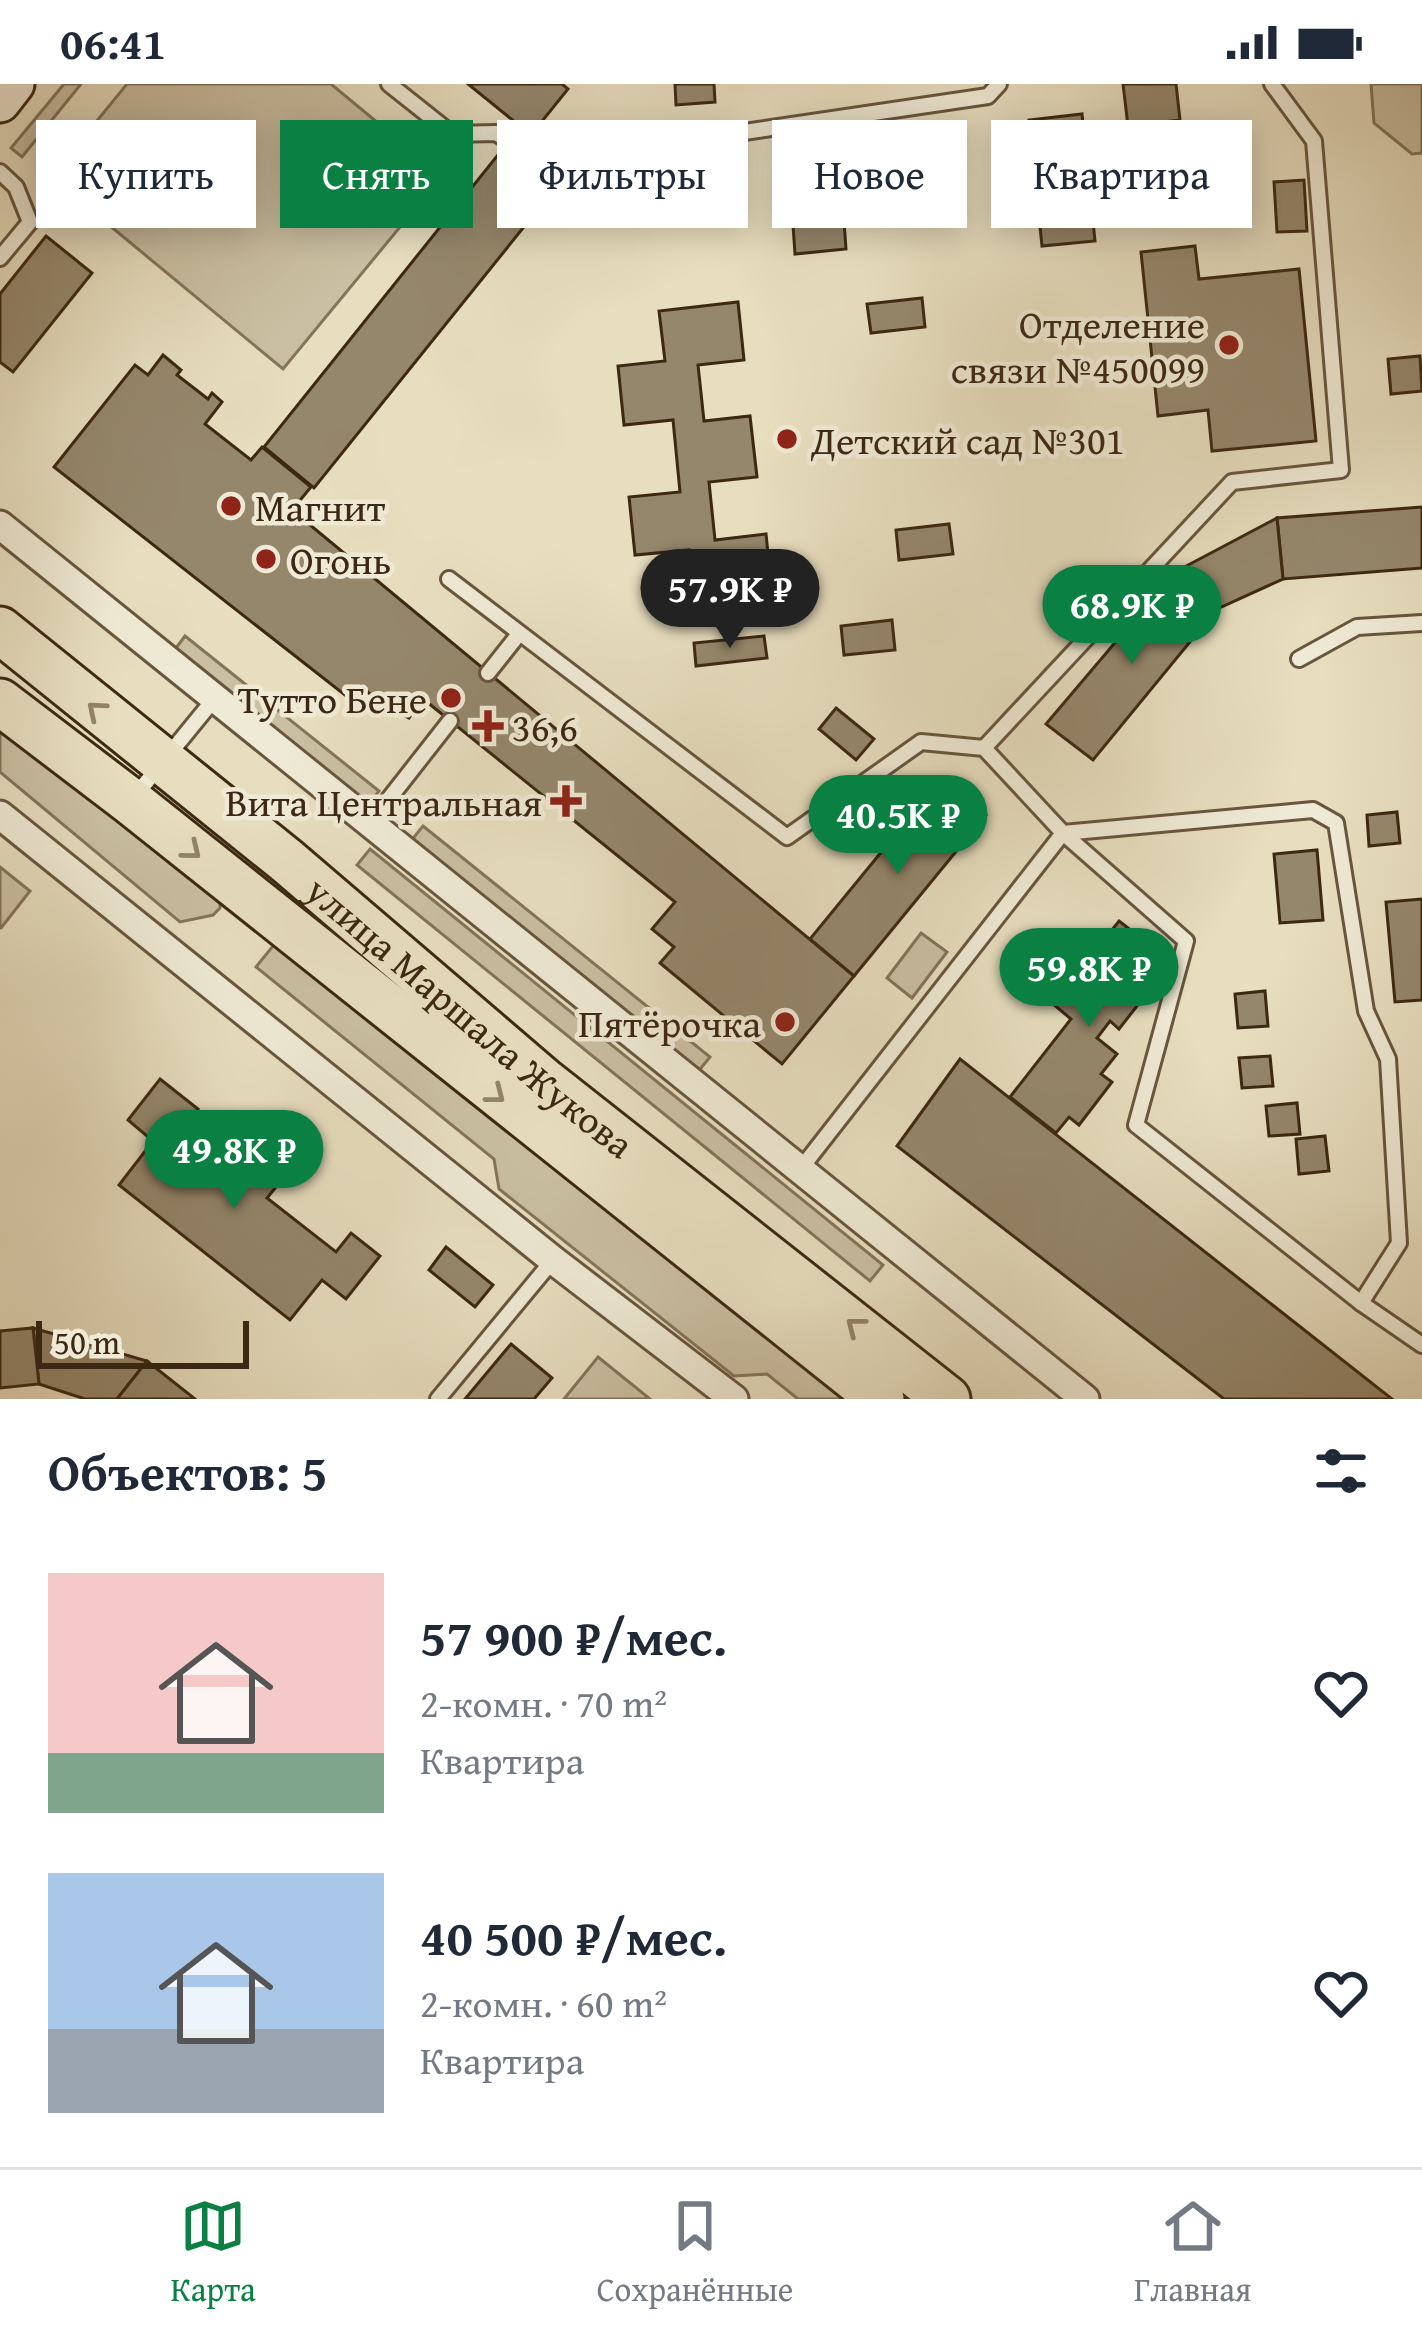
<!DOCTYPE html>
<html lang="ru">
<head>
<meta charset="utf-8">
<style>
	:root { --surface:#fff; --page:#f6f6f7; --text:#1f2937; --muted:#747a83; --line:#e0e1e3; --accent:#0b8043 }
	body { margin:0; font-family:"Gentium Book Plus",serif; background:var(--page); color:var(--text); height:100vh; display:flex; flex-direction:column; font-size:45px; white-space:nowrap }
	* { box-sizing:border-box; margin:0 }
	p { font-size:39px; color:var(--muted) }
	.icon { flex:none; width:66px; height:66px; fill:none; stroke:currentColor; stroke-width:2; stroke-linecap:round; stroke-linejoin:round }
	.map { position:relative; height:1315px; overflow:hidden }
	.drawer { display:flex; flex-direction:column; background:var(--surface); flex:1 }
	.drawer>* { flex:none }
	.banner { position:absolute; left:36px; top:36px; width:1350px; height:108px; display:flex; gap:24px }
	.scale { position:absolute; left:36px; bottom:30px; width:213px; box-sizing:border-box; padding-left:12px; border:6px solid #3d2813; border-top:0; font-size:33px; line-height:42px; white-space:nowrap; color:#3d2813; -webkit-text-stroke:9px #efead5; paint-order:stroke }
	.price { position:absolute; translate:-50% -102px; padding:0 27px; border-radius:42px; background:var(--accent); color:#fff; font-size:39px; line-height:78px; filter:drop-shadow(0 3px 6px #0008) }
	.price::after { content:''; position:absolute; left:50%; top:72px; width:36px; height:27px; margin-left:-18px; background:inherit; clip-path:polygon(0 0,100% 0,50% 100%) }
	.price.on { background:#222; color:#fff }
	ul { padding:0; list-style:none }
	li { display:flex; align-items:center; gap:36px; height:300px; padding:0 48px }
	li span { display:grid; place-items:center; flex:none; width:336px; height:240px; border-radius:0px; color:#555 }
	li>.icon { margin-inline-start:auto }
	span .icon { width:144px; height:144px; fill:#fffc; stroke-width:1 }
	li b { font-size:51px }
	h2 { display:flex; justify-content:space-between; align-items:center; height:144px; padding:0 48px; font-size:51px }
	.tag { padding:0 42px; border-radius:0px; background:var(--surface); box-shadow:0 6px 30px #0003; font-size:42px; line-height:108px }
	.tag.on { background:var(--accent); color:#fff }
	.status { display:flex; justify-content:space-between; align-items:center; height:84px; padding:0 60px; background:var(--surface); direction:ltr }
	.status svg { height:33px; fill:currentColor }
	.tab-bar { display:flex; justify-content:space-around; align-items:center; height:168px; border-top:3px solid var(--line); background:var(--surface); font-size:33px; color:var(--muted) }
	.tab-bar a { display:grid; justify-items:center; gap:6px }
	.tab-bar .on { color:var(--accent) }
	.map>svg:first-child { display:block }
</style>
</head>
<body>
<div class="status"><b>06:41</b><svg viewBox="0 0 49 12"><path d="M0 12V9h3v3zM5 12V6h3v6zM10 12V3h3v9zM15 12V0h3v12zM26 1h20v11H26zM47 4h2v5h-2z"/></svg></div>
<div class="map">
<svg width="1422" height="1315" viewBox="0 0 1422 1315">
	<rect width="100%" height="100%" fill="#e7debf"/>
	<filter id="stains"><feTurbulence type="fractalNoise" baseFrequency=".00167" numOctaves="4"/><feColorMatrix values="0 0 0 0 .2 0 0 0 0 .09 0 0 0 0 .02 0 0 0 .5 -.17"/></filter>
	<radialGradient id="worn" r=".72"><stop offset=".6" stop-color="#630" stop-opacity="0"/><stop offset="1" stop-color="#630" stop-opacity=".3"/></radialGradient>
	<g fill="#cabfa2" stroke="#84745a" stroke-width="3">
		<path d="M64,0h17l-59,73 -11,-9z"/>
		<path d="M127,0h204l111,92 -159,193 -232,-192z"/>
		<path d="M1371,0h51v69l-10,1 -38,-31z"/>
		<path d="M185,552l194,155 -12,15 -194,-154z"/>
		<path d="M0,632l220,184v8l-7,7 -33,7 -180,-150z"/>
		<path d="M423,742l287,231 -13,16 -287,-231z"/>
		<path d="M370,765l513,416 -13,16 -513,-416z"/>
		<path d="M0,783l30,24 -29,37h-1z"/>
		<path d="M921,849l26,19 -35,46 -25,-20z"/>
		<path d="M277,857l569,458h-48l-31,-25 -33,2 -235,-187 -5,-30 -238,-192z"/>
		<path d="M598,1273l52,42h-86z"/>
	</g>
	<g fill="#95876c" stroke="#3d2813" stroke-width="3">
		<path d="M468,0h94l6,5 -37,46z"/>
		<path d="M675,0h39l1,18 -39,3z"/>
		<path d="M1123,0h53l4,36 -52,6z"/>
		<path d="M1082,30l13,127 -53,5 -13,-126z"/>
		<path d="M501,67l51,41 -238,296 -50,-41z"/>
		<path d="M1304,96l3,51 -30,1 -3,-50z"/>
		<path d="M844,137l2,28 -51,5 -2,-29z"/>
		<path d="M46,152l46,37 -79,99 -13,-10v-68z"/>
		<path d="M1195,162l4,33 100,-10 17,172 -104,10 -4,-41 -50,6 -17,-164z"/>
		<path d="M922,214l3,29 -54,6 -4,-29z"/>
		<path d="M738,218l6,58 -46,5 6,56 46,-5 7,61 -48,5 6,58 51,-6 6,59 -77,8 -6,-51 -54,5 -6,-58 51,-5 -7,-72 -49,5 -6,-59 47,-5 -6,-50z"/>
		<path d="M163,271l18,15 -4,5 31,24 4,-6 10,9 -17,22 46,36 11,-13 49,40 -19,23 562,466 -72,88 -122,-101 14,-16 -22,-18 23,-27 -253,-204 -13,20 -29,-15 -19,-17 -11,13 -296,-232 81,-102 13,10z"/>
		<path d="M1420,272l2,35 -31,3 -3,-35z"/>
		<path d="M1422,423v61l-139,11 -6,-61z"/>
		<path d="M1277,434l6,61 -66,30 -42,-37z"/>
		<path d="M949,440l4,30 -54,6 -3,-30z"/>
		<path d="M1175,488l42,37 -124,151 -47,-36z"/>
		<path d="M892,536l3,30 -51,5 -3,-29z"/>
		<path d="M764,552l3,22 -71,8 -2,-23z"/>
		<path d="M836,624l38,31 -18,21 -37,-31z"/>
		<path d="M942,694l44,37 -132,161 -44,-37z"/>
		<path d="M1397,728l3,31 -31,3 -2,-31z"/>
		<path d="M1317,766l6,70 -43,3 -6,-69z"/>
		<path d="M1422,815v101l-27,2 -9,-100z"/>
		<path d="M1119,837l46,36 -17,20 7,6 -36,46 -9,-8 -13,17 20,16 -16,20 11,8 -33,43 -10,-8 -13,16 -46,-36 61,-78 -18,-15z"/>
		<path d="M1265,907l3,35 -30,2 -3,-34z"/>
		<path d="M1270,972l3,30 -31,2 -3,-30z"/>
		<path d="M960,975l432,340h-168l-327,-253z"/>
		<path d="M160,995l38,30 -15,20 57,45 7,-9 29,22 -9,11 69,54 15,-19 29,23 -34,43 -24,-19 -32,40 -171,-135 34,-44 -25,-21z"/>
		<path d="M1297,1019l3,31 -31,2 -3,-30z"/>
		<path d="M1325,1052l4,35 -30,3 -3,-35z"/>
		<path d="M446,1163l47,38 -18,22 -46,-37z"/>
		<path d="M33,1244l114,33 -30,38h-32l-46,-15z"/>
		<path d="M33,1244l6,56 -39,4v-57z"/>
		<path d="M511,1260l41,34 -18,21h-69z"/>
		<path d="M147,1277l48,38h-78z"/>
	</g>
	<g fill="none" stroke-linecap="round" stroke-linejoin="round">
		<g stroke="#68563e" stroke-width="20">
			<g id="service">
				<path d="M389,0l63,50 44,-1 45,29 447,-66 11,-12"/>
				<path d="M0,88l16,15 14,35 -30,36"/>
				<path d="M449,495l338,258 134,-95 63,6 79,85 250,-23 23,13 30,188 22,48 11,184 -38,60"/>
				<path d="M1299,575l58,-32 65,-4"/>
				<path d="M488,589l31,-39"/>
				<path d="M984,664l248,-266 109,-12 -27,-329 -42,-57"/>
				<path d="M135,712l80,-98"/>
				<path d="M370,739l80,-102"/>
				<path d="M799,1087l264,-338 123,108 -50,184 225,178 61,42"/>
				<path d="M438,1315l115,-139"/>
			</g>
		</g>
		<g stroke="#68563e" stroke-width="33">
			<g id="minor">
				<path d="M0,441l1085,874"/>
				<path d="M0,731l553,445 181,139"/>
			</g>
		</g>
		<g stroke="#3d2813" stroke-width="45">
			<path id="secondary" d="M0,18l14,-18"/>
		</g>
		<g stroke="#3d2813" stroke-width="51">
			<g id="primary">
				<path id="s1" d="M0,546l287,231 258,221 402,317"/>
				<path d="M0,618l130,99 751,598"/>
			</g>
		</g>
		<use href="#service" stroke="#efead5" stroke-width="14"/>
		<use href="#minor" stroke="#efead5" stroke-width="27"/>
		<use href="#secondary" stroke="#efead5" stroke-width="39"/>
		<use href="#primary" stroke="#e7debf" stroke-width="45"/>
	</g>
	<defs><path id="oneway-chevron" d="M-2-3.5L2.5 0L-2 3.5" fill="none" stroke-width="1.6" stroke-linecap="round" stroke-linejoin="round" transform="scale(3)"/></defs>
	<g stroke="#928369">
		<use href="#oneway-chevron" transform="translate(96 626) rotate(-140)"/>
		<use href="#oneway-chevron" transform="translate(192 767) rotate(39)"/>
		<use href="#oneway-chevron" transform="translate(496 1011) rotate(38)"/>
		<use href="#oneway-chevron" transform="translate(855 1242) rotate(-142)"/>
	</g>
	<g fill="#8f2418" stroke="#efead5" stroke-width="4.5">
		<circle cx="1229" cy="261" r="12"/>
		<circle cx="787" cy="355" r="12"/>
		<circle cx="231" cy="422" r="12"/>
		<circle cx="266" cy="475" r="12"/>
		<circle cx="451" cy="614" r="12"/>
		<path d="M482 624h12v12h12v12h-12v12h-12v-12h-12v-12h12z"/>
		<path d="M560 699h12v12h12v12h-12v12h-12v-12h-12v-12h12z"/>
		<circle cx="785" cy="938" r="12"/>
	</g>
	<g text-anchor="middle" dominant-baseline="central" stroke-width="9" stroke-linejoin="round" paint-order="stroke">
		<g font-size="39" fill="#3d2813" stroke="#efead5" text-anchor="end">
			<text x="1205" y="239">Отделение<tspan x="1205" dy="45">связи №450099</tspan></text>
			<text x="811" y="355" text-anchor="start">Детский сад №301</text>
			<text x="255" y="422" text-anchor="start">Магнит</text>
			<text x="290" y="475" text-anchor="start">Огонь</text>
			<text x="427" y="614">Тутто Бене</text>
			<text x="512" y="642" text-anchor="start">36,6</text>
			<text x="542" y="717">Вита Центральная</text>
			<text x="761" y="938">Пятёрочка</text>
		</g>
		<g font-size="39" fill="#3d2813" stroke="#efead5">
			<text stroke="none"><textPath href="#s1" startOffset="609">улица Маршала Жукова</textPath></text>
		</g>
	</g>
	<rect width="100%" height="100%" filter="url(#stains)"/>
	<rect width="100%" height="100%" fill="url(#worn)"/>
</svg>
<div class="scale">50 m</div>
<b class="price on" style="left:730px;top:567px">57.9K ₽</b>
<b class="price" style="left:1132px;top:583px">68.9K ₽</b>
<b class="price" style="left:898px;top:793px">40.5K ₽</b>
<b class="price" style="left:1089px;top:946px">59.8K ₽</b>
<b class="price" style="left:234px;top:1128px">49.8K ₽</b>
<div class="banner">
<a class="tag">Купить</a>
<a class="tag on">Снять</a>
<a class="tag">Фильтры</a>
<a class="tag">Новое</a>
<a class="tag">Квартира</a>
</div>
</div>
<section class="drawer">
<h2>Объектов: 5<svg class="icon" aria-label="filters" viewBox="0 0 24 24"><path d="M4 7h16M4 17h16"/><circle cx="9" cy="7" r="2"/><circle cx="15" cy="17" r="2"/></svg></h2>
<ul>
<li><span style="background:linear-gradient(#f6c9c9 75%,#7fa58c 0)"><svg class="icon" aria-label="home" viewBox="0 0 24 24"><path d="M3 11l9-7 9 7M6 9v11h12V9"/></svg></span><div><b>57 900 ₽/мес.</b><p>2-комн. · 70 m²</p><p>Квартира</p></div><svg class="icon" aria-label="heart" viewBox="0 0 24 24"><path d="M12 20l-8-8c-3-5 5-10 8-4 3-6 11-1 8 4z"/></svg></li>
<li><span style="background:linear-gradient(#a9c7e8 65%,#9aa5b1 0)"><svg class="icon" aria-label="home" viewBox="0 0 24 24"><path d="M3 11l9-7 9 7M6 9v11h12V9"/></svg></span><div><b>40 500 ₽/мес.</b><p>2-комн. · 60 m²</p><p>Квартира</p></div><svg class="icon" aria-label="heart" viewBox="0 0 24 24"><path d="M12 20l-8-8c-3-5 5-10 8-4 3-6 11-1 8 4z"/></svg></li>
</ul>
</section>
<nav class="tab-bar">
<a class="on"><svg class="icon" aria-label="map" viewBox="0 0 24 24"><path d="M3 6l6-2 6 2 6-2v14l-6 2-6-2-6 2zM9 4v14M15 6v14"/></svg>Карта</a>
<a><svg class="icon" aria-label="saved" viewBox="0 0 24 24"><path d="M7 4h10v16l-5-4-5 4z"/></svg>Сохранённые</a>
<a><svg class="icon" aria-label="home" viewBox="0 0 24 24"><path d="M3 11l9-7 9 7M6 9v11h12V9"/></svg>Главная</a>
</nav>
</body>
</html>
